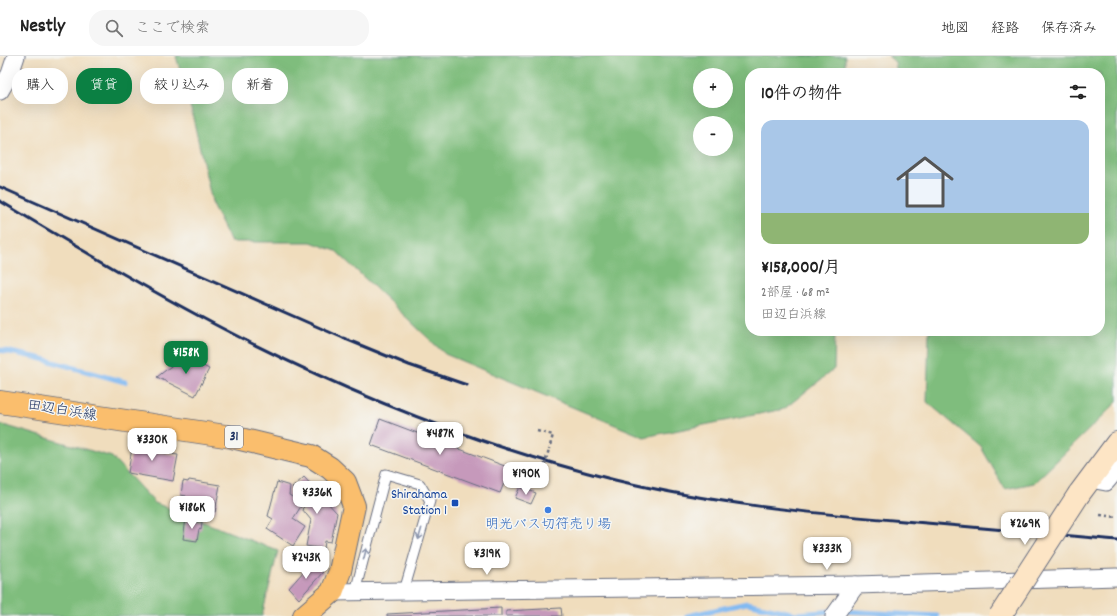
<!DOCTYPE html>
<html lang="ja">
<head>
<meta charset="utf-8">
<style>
	:root { --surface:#fff; --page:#f6f6f6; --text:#222; --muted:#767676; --line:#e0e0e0; --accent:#0b8043 }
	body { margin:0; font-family:Dekko,"Klee One",sans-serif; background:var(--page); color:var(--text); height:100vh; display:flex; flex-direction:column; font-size:15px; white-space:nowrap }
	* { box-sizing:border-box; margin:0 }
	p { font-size:13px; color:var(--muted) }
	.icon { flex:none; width:22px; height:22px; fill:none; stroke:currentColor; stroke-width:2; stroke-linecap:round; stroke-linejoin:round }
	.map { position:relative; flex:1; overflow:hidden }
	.sheet { position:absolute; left:745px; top:12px; width:360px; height:268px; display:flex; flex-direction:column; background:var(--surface); border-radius:16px; box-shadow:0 4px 16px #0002 }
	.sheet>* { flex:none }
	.banner { position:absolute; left:12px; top:12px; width:380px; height:36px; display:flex; gap:8px }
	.tools { position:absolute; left:693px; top:12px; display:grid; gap:8px }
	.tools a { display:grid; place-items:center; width:40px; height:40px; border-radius:50%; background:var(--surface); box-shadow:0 4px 16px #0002; font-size:20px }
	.price { position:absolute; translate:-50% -34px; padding:0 9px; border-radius:8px; background:#fff; color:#222; font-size:13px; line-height:26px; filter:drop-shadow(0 1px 2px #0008) }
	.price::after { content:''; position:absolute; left:50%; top:24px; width:12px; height:9px; margin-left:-6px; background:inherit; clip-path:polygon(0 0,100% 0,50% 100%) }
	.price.current { background:var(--accent); color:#fff }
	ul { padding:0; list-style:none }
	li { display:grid; align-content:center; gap:8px; height:212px; padding:0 16px }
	li span { display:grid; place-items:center; height:124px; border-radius:12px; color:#555 }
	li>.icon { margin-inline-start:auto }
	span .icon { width:72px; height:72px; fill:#fffc; stroke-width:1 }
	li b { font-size:17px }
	h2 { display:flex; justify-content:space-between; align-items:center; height:48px; padding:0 16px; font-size:17px }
	.tag { padding:0 14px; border-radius:16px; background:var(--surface); box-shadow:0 4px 16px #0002; font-size:14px; line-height:36px }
	.tag.current { background:var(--accent); color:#fff }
	header { display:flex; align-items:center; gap:24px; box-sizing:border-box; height:56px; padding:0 20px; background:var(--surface); border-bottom:1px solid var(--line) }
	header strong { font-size:19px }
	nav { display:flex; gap:22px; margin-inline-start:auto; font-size:14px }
	.search { width:280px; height:36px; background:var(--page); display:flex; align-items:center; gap:10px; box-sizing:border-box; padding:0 14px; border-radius:16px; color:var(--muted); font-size:15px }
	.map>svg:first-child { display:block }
</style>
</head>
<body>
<header>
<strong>Nestly</strong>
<div class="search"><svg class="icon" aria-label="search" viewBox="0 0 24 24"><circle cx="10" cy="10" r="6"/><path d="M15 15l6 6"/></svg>ここで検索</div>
<nav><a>地図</a><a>経路</a><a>保存済み</a></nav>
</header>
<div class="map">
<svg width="1117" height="560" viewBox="0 0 1117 560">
	<rect width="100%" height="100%" fill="#f6f6f2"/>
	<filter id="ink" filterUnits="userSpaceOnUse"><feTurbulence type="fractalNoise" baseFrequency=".025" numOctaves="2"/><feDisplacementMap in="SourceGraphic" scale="8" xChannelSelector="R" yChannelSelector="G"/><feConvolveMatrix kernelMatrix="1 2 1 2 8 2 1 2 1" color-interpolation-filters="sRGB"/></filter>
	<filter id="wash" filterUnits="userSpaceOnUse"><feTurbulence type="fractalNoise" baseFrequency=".012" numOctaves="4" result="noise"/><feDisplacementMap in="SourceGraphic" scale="16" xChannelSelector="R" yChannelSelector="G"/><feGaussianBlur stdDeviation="0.9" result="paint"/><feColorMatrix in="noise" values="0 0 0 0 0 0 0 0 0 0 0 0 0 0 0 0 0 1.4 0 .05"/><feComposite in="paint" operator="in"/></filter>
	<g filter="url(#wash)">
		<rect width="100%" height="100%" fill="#f0ddbd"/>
		<g fill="#7fbd7d" stroke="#4d766e" fill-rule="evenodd">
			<path d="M176,0h669v17h-95v258h85l-1,38 -50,40 -140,28 -199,-83 -109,-103 -25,-9h-80l-18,-36 -22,-97zM700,19h26v26h-26zM700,67h26v26h-26z"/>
			<path d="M888,0h229v346l-83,81 -29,6 -24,-42 -54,-45 2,-71h171v-258h-203l-2,-11z"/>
			<path d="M0,368l112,33 43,46 123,48 -16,65h-262z"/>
		</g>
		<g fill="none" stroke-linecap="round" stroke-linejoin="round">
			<g stroke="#82baf2" stroke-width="5">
				<path d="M0,294l39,8 86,24"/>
				<path d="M842,555l95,5"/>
				<path d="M687,560l60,-13 49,11 38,-3"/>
			</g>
		</g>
		<g id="blocks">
			<g fill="#c699bb">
				<path d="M184,300l25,13 -14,27 -38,-19z"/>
				<path d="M380,363l130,49 -10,25 -129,-48z"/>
				<path d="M133,385l25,4 -1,7 21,3 -5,26 -45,-8z"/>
				<path d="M304,421l33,36 -6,29 -6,-1 -1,8 -18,-3 5,-26 -9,-11 5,-5 -15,-16z"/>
				<path d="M189,424l31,5 -5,27 -11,-2 -1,4 -17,-3v-15l-5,-1 2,-14 5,1z"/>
				<path d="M277,426l13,4 -1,9 14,8 -10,16 12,8 -12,19 -26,-17 6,-10 -5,-3z"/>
				<path d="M520,431l16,6 -5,11 -16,-6z"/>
				<path d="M186,463l16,3 -1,8 -2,-1 -2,12 -14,-2z"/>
				<path d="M312,506l11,10 -24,27 -10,-11z"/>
				<path d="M501,552v8h-114v-2z"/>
				<path d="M561,552l1,8h-56v-5z"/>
			</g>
		</g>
	</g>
	<g filter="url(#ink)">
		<use href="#blocks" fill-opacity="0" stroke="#666c7f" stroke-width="1"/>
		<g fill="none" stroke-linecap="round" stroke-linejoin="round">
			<g stroke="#666c7f" stroke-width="11">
				<path id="lane" d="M355,536l31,-118 34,10 10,17 -26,90"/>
			</g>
			<g stroke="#666c7f" stroke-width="19">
				<g id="street">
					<path d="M0,35l10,-17 6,-18"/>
					<path d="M1090,423l16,3 11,-13"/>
					<path d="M332,536l524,-7 261,-8"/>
					<path d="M834,560l22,-31"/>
				</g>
			</g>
			<g stroke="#666c7f" stroke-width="24">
				<path id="secondary" d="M1079,438l38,-51"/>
			</g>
			<g stroke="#666c7f" stroke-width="24">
				<path id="primary" d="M0,346l232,35 79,19 19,12 15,14 9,24 -14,65 -8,21 -28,24"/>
			</g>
			<g stroke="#666c7f" stroke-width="2.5" stroke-dasharray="3 3" stroke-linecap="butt">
				<path d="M537,375l16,4 -4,14"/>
				<path d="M527,411l16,4"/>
				<path d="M1100,459l17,2"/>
			</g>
			<use href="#lane" stroke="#fff" stroke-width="9"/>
			<use href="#street" stroke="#fff" stroke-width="17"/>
			<use href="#secondary" stroke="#fde5c5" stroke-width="22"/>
			<use href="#primary" stroke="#fabe6d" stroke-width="22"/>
			<g stroke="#1b2f5e" stroke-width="3">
				<path d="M0,131l343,151 66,27 58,20"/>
				<path d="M0,145c80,48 160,96 243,138 119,60 243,109 372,141 95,23 192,33 289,41 71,6 142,13 213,19"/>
			</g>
			<g stroke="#666c7f" stroke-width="24" stroke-linecap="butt">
				<path id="secondary-bridge" d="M1000,560l79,-122"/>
			</g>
			<path stroke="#666c7f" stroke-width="2.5" stroke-dasharray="3 3" stroke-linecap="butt" d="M543,415l6,-22"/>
			<use href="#secondary-bridge" stroke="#fde5c5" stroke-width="22"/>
		</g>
		<defs><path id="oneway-shaft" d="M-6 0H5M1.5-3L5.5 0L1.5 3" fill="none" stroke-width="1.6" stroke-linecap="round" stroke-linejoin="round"/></defs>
		<g stroke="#8d97ae">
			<use href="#oneway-shaft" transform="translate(420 478) rotate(106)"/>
			<use href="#oneway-shaft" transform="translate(365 498) rotate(-75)"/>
		</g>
	</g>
	<rect fill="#1a4fb4" stroke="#f6f6f2" stroke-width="1.5" x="451" y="443" width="8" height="8" rx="2"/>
	<circle fill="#3f7fe0" stroke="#f6f6f2" stroke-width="1.5" cx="548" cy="454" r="4"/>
	<g text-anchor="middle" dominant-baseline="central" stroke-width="3" stroke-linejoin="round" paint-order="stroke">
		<rect fill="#f6f6f2" stroke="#5d6b8a" stroke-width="1" x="225" y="370" width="18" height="22" rx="3"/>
		<g font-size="13" font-weight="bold" fill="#1b2f5e">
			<text x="234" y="381">31</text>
		</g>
		<g font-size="14" fill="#1b2f5e" stroke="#f6f6f2">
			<text transform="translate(62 355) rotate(9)">田辺白浜線</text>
		</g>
		<g font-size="14" fill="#164399" stroke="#f6f6f2" text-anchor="end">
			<text x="447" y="439">Shirahama<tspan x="447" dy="16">Station 1</tspan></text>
		</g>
		<g font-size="14" fill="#366cbe" stroke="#f6f6f2">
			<text x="548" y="469">明光バス切符売り場</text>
		</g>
	</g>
</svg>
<div class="tools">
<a>+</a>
<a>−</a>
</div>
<b class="price current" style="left:186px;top:319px">¥158K</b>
<b class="price" style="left:440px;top:400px">¥487K</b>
<b class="price" style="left:152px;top:406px">¥330K</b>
<b class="price" style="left:526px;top:440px">¥190K</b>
<b class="price" style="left:317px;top:459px">¥336K</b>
<b class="price" style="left:192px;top:474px">¥186K</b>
<b class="price" style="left:1025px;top:490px">¥269K</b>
<b class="price" style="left:827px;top:515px">¥333K</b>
<b class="price" style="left:487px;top:520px">¥319K</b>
<b class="price" style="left:306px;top:524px">¥243K</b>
<div class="banner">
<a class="tag">購入</a>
<a class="tag current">賃貸</a>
<a class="tag">絞り込み</a>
<a class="tag">新着</a>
</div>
<section class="sheet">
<h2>10件の物件<svg class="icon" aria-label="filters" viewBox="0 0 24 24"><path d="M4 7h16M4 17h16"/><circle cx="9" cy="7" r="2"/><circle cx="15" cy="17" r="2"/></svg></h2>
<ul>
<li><span style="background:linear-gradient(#a9c7e8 75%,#8fb573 0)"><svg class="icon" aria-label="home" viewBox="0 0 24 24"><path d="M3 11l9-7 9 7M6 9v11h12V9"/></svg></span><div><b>¥158,000/月</b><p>2部屋 · 68 m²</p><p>田辺白浜線</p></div></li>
</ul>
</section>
</div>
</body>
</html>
